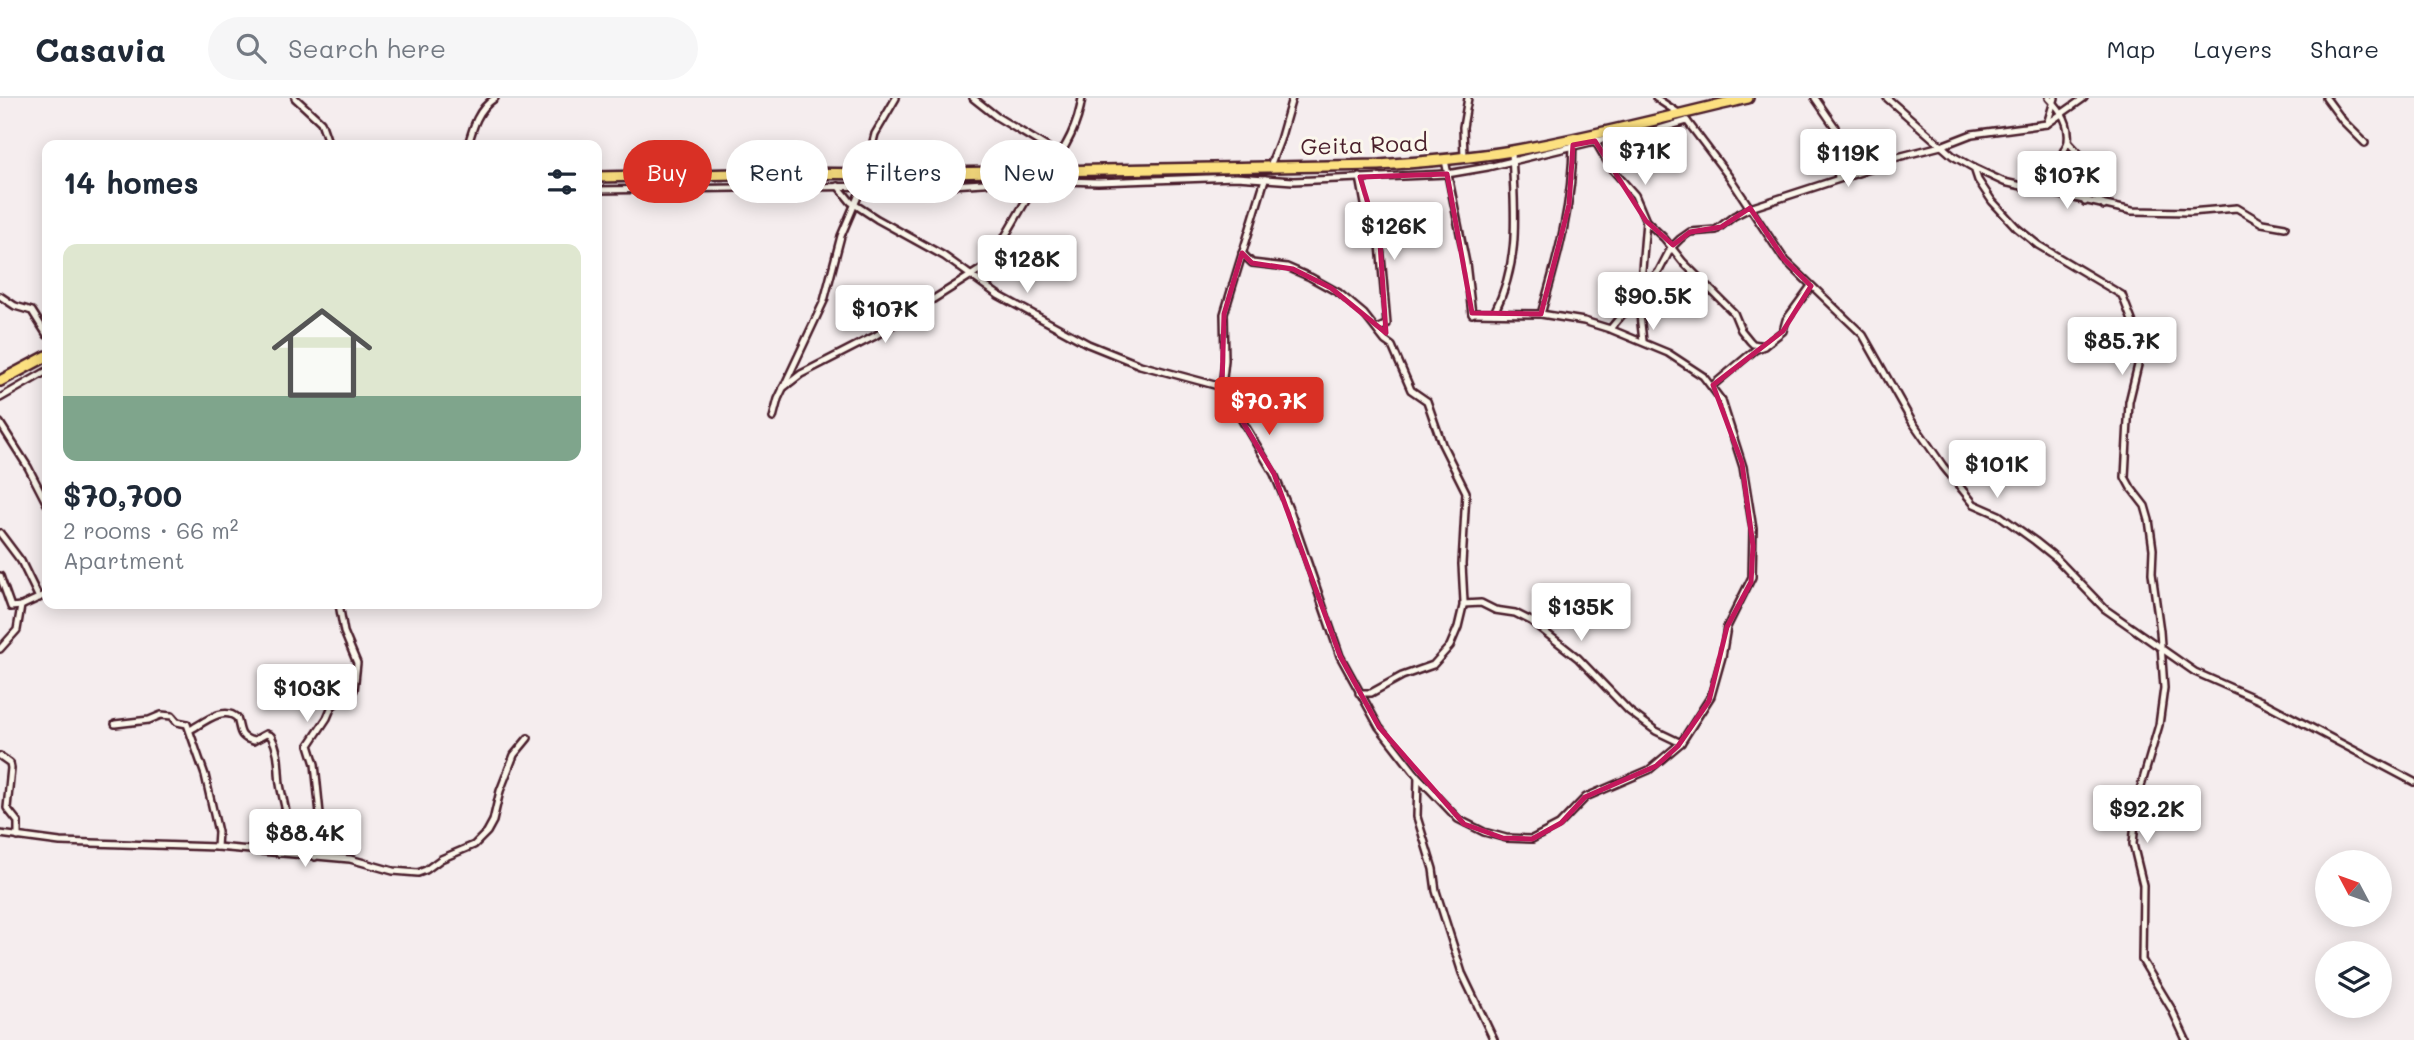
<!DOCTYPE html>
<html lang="en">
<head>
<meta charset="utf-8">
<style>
	:root { --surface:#fff; --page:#f6f6f7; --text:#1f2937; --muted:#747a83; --line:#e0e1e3; --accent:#d93025 }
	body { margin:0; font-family:Mali,sans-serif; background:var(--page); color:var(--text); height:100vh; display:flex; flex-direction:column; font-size:26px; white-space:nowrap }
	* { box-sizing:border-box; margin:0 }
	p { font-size:23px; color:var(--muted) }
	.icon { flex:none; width:38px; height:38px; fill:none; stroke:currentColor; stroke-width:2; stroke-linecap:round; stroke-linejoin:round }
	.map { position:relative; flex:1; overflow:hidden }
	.sheet { position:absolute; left:42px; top:42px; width:560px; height:469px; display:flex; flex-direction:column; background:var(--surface); border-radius:14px; box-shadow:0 4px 18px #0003 }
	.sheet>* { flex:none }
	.hud { position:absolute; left:623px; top:42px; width:665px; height:63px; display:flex; gap:14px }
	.needle { width:46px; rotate:311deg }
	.buttons { position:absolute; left:2315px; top:752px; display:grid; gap:14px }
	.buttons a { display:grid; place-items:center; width:77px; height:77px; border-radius:50%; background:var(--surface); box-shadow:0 4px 18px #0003; font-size:35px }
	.price { position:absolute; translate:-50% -60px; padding:0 16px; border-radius:7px; background:#fff; color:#222; font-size:23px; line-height:46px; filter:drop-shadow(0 2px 4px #0008) }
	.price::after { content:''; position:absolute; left:50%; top:42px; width:21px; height:16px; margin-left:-10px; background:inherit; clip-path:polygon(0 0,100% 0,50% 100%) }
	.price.active { background:var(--accent); color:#fff }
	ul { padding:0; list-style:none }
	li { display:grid; align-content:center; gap:14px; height:371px; padding:0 21px }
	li+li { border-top:2px solid var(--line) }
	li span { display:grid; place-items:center; height:217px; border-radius:14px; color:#555 }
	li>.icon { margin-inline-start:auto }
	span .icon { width:126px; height:126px; fill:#fffc; stroke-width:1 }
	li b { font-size:30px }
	h2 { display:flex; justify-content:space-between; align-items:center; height:84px; padding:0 21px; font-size:30px }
	.tag { padding:0 24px; border-radius:32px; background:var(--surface); box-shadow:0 4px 18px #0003; font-size:24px; line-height:63px }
	.tag.active { background:var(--accent); color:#fff }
	header { display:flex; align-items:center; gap:42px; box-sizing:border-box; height:98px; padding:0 35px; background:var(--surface); border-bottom:2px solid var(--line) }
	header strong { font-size:33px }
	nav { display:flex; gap:38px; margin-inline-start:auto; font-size:24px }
	.search { width:490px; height:63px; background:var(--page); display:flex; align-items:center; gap:18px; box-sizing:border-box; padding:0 24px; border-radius:38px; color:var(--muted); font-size:26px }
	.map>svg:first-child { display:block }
</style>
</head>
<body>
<header>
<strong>Casavia</strong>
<div class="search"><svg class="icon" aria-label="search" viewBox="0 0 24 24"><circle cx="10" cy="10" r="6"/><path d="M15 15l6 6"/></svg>Search here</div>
<nav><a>Map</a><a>Layers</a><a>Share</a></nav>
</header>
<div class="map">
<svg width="2414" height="942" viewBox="0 0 2414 942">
	<rect width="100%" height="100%" fill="#f5edee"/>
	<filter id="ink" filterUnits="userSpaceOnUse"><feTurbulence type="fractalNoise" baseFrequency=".0143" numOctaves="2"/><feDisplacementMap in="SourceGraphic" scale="14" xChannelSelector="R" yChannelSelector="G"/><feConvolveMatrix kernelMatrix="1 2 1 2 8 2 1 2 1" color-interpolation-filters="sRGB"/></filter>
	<g filter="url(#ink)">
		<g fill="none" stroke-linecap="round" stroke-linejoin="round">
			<g stroke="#4a1f2b" stroke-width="10">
				<g id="minor">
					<path d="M295,0l26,24 8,23"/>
					<path d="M973,0l24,19 63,38"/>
					<path d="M1656,0l24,16"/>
					<path d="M1815,0l20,29v25l3,26"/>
					<path d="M1887,0l66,58 21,12 30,14 128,29 58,1 47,-4 25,15 23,4"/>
					<path d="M2326,0l17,23 22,22"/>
					<path d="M1687,23l43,57 54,81 79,76 48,85 32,46 31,38 25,11 36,26 20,16 50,52 90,63 66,29 153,81"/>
					<path d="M2047,26l8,-26"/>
					<path d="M1594,41l17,29 24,27 11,26 18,17 19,24 51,51 7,17 9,11 3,3 11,2"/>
					<path d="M2068,44l24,26 2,17 -9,17"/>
					<path d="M468,47c5,-18 10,-36 27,-47"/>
					<path d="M1464,59l-1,-30 5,-29"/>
					<path d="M1445,62l21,103 6,51"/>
					<path d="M1270,68l10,-26 12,-42"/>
					<path d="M1974,70l4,12 14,21 25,27 21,17 84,50 16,41v29l-9,37 -4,75 6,11 14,18 4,14 4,29 -1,24 8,58 4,57 -5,37 -22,75 -4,44 10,41 -1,75 29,48 15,32"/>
					<path d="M1048,72c18,-21 30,-45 34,-72"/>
					<path d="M865,75l10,-39 21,-36"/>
					<path d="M1360,79l7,38 13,29 7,80 -10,5"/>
					<path d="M1265,81l-41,135 1,46 -3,27 52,87 17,40 49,142 39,71 39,50 -1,40 16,52 3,22 26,82 32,67"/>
					<path d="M838,88l13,16 26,17 67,37 54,39 90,49 52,21 82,22"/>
					<path d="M597,92l355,-5 76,-5 70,2 138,-5 57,4 154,-7 41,-7 107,-26 54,-9 38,-11"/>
					<path d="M2091,93l13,15"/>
					<path d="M2044,94l24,-50c2,-18 -6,-31 -19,-44"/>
					<path d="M1242,155l10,10 35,4 23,10 29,16 25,21 21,27 7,5 19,44 16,11 15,43 24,48 -4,72 2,38 -6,25 -8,19 -17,19 -31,11 -31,17h-12"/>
					<path d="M0,198l15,10 17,5 15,24"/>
					<path d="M1494,215c28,-54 20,-104 18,-162"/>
					<path d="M1541,216c17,-57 32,-112 32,-172"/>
					<path d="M1610,231l49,-58 12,-23 9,-9 10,-7 26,-2 18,-14 16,-8 120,-39 20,-10 51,-13 31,-12 75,-10 37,-26"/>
					<path d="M1643,243l-4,-35 7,-85"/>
					<path d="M1712,288l43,-36 9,-4 19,-15 3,-11 25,-34"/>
					<path d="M783,290l18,-14 74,-38 114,-72 49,-84"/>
					<path d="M0,300l47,-27"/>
					<path d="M773,320l5,-19 46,-98 17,-65 21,-49"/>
					<path d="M0,325l28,44 19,37"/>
					<path d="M0,435l21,28 18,37"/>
					<path d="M0,478l11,31 10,-1 26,-12"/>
					<path d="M1463,506l18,-1 14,7 20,3 16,8 47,37 51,53 27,20 25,12"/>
					<path d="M0,551l17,-19 4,-24"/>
					<path d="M115,626l34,-4 12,-5 11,1 5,6 10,2 18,51 13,57 -1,15"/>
					<path d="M190,632c13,-7 34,-25 47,-12 4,12 1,19 16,23l13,-7 5,2c9,16 7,31 9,48 3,20 17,52 -1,69"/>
					<path d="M0,658l10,7 1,5 -4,40 11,14v15"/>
					<path d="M1418,679l40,42 26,13 22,6 26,1 27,-14 27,-28 63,-27 32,-27 30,-47 11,-39 5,-30 25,-50 1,-48 -10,-62 -21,-66 -19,-25 -35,-23 -58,-24 -26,-8 -43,-7 -69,-1"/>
					<path d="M0,736l60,8 157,5 133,12 43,12 25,2 8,-3 15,-11 33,-14 13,-13 6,-11 7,-30 14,-36 14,-17"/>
					<path d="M315,759l5,-43 -5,-50 -6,-19 18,-27 5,-12 22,-16 3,-27 -13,-31 -5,-28"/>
				</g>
			</g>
			<g stroke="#4a1f2b" stroke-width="14">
				<g id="trunk">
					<path d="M597,79l186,-4 103,1 493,-9c45,-3 89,-7 133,-14 80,-14 158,-35 236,-53"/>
					<path d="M0,283l47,-25"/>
				</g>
			</g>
			<use href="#minor" stroke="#fbf7ec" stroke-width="5"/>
			<use href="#trunk" stroke="#fce080" stroke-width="9"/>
		</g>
	</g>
	<path fill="none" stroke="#c2185b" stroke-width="5" stroke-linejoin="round" d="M1595,43l51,80 27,24 17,-13 31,-5 29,-19 34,51 27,27 -28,45 -70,54 29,78 11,83 -2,36 -24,45 -18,74 -31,45 -22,20 -71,31 -24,26 -29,16 -29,-1 -39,-14 -85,-97 -39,-71 -66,-182 -52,-87 2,-73 18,-61 10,10 41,6 38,19 55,45 -6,-90 -20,-66 87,-3 25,139 69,1 28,-109 4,-60z"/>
	<g text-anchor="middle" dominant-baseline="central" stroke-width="6" stroke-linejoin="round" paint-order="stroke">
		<g font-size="23" fill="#4a1f2b" stroke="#fbf7ec">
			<text transform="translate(1364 46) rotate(-2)">Geita Road</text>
		</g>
	</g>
</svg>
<div class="buttons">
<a><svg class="needle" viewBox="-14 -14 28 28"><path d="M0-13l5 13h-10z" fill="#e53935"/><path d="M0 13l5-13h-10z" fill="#747a83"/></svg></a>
<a><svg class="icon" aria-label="layers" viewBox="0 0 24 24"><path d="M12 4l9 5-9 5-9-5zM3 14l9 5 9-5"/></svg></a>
</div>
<b class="price" style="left:1645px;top:89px">$71K</b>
<b class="price" style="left:1848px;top:91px">$119K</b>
<b class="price" style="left:2067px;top:113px">$107K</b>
<b class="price" style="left:1394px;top:164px">$126K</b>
<b class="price" style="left:1027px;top:197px">$128K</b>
<b class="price" style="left:1653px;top:234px">$90.5K</b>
<b class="price" style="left:885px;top:247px">$107K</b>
<b class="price" style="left:2122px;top:279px">$85.7K</b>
<b class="price active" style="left:1269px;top:339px">$70.7K</b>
<b class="price" style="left:1997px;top:402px">$101K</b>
<b class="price" style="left:1581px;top:545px">$135K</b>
<b class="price" style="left:307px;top:626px">$103K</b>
<b class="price" style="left:2147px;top:747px">$92.2K</b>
<b class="price" style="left:305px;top:771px">$88.4K</b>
<div class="hud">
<a class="tag active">Buy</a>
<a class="tag">Rent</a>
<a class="tag">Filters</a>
<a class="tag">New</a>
</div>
<section class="sheet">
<h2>14 homes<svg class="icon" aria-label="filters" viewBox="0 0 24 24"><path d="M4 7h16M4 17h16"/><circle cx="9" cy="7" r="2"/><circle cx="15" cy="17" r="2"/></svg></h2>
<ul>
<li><span style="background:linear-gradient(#dfe7d0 70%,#7fa58c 0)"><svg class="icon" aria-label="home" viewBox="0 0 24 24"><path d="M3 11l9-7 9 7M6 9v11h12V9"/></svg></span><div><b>$70,700</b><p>2 rooms · 66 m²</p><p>Apartment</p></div></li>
</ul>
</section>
</div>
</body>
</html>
